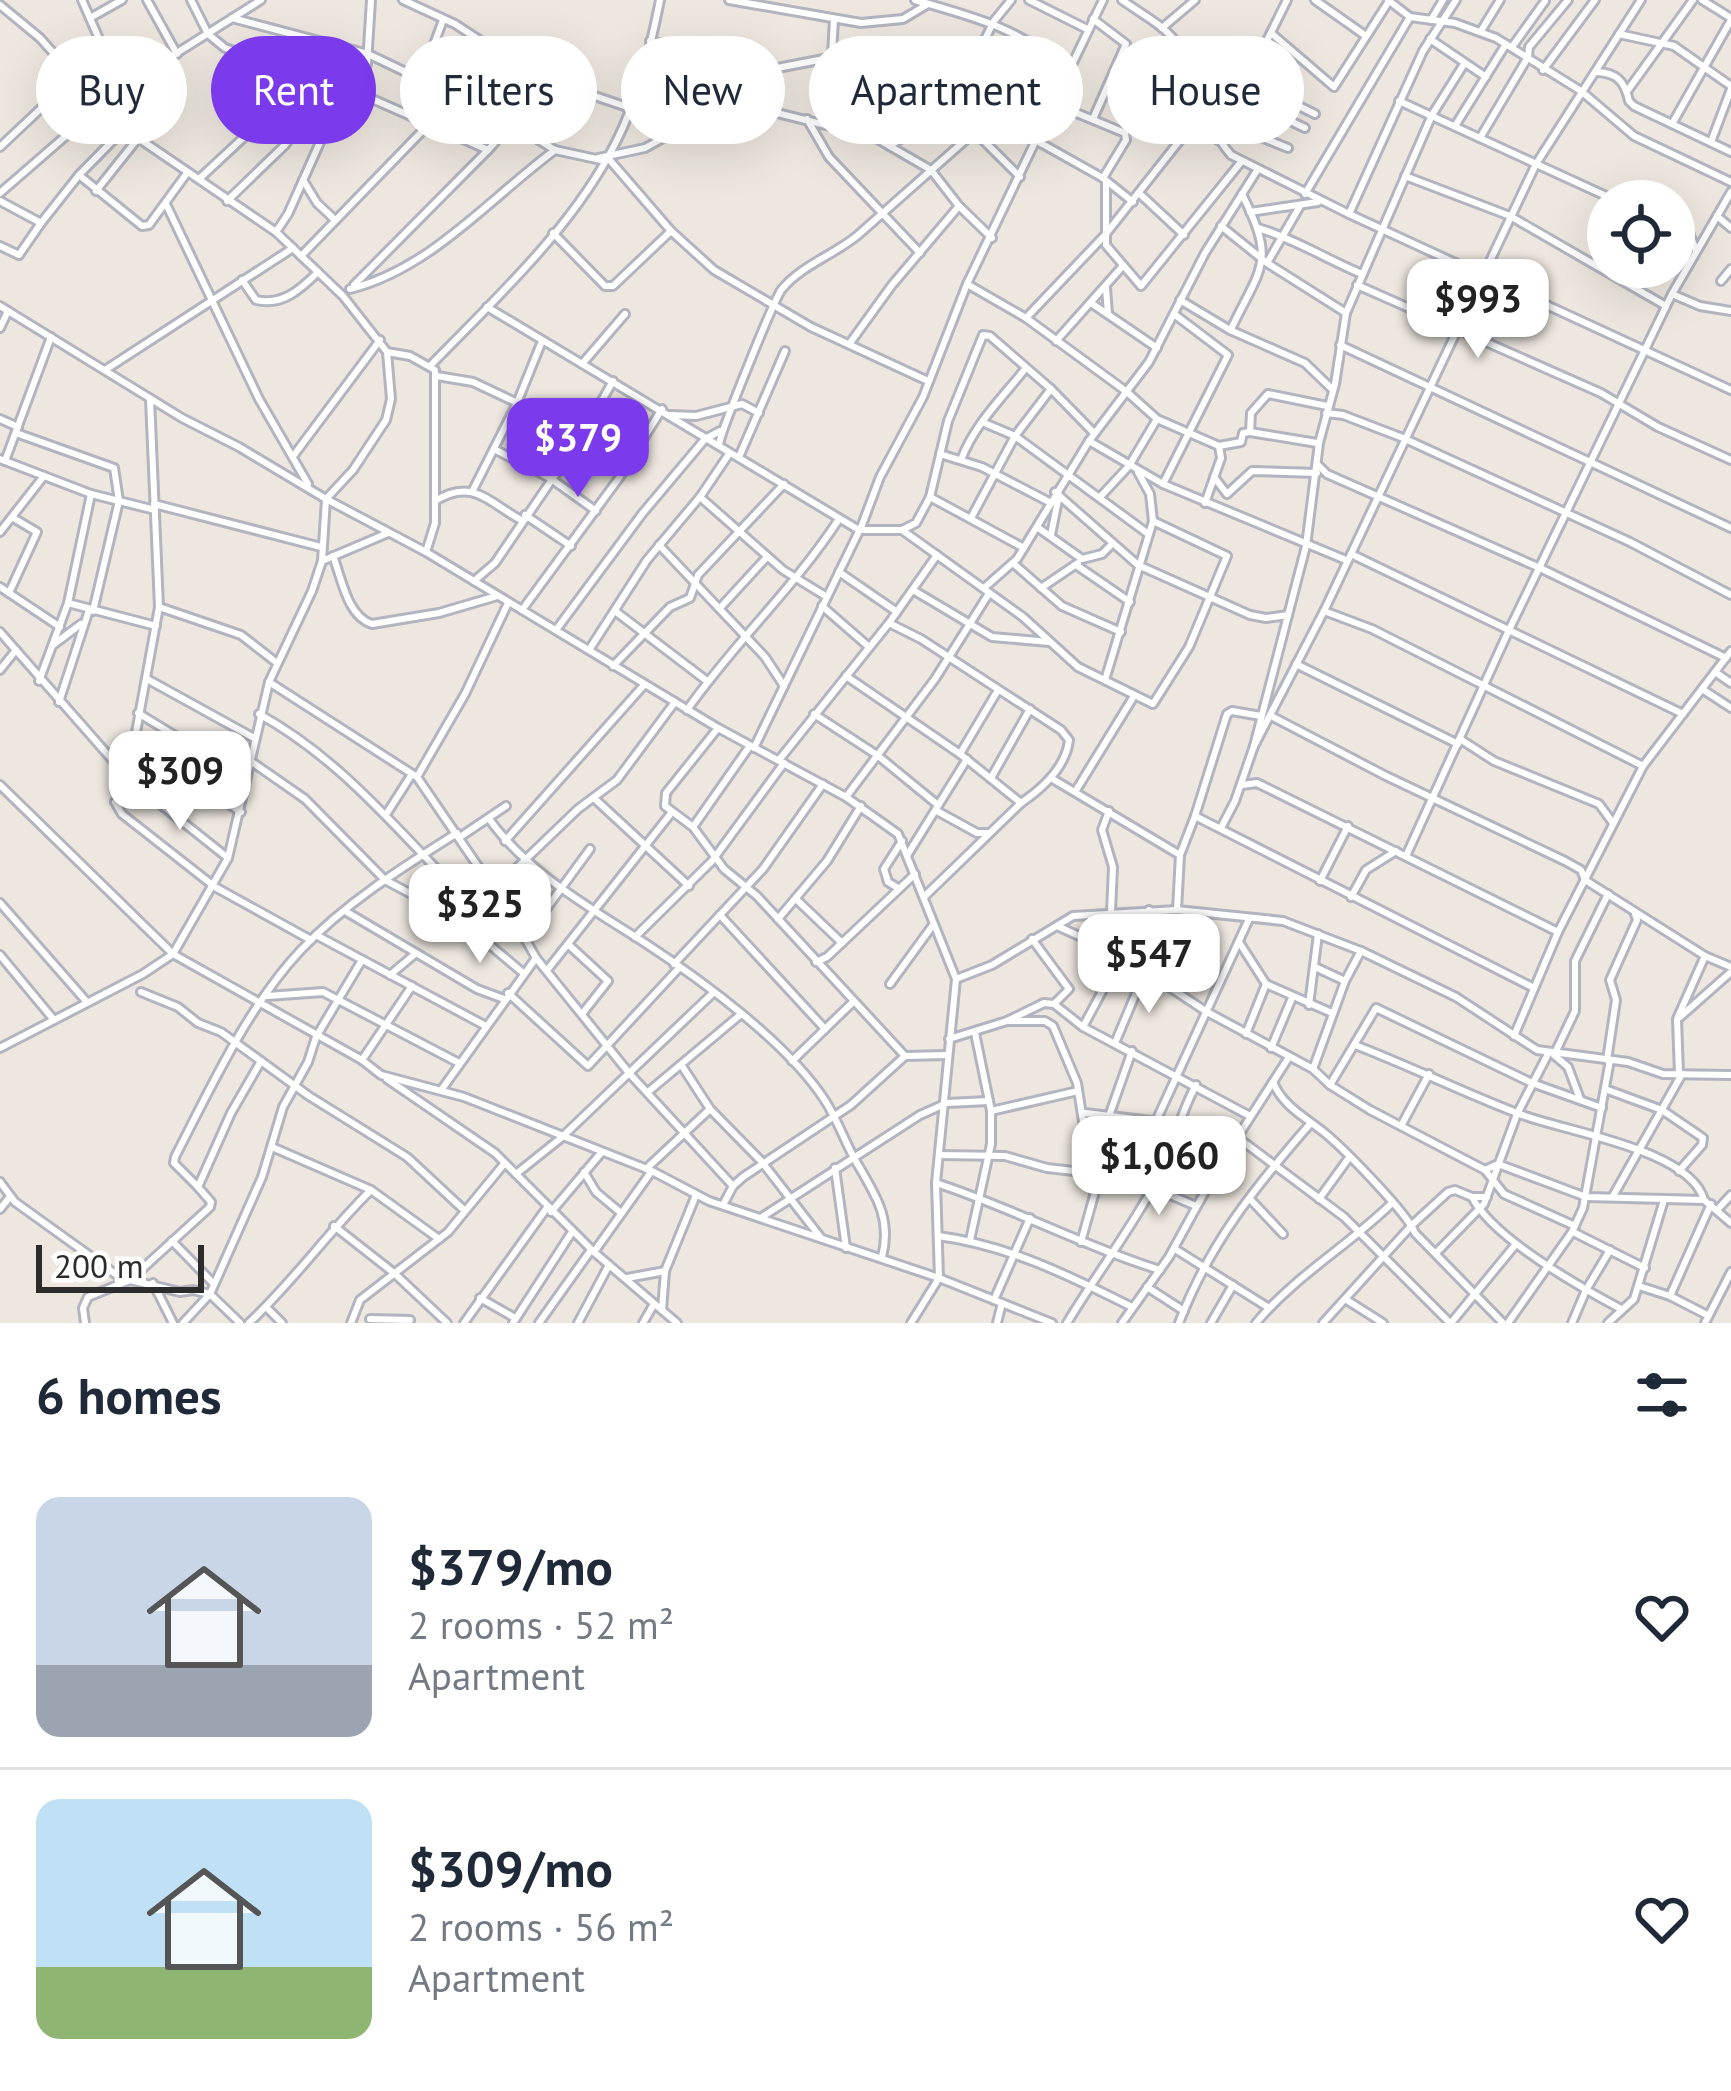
<!DOCTYPE html>
<html lang="en">
<head>
<meta charset="utf-8">
<style>
	:root { --surface:#fff; --page:#f2f2f3; --text:#1f2937; --muted:#747a83; --line:#e0e1e3; --accent:#7c3aed }
	body { margin:0; font-family:"PT Sans",sans-serif; background:var(--page); color:var(--text); height:100vh; display:flex; flex-direction:column; font-size:45px; white-space:nowrap }
	* { box-sizing:border-box; margin:0 }
	p { font-size:39px; color:var(--muted) }
	.icon { flex:none; width:66px; height:66px; fill:none; stroke:currentColor; stroke-width:2; stroke-linecap:round; stroke-linejoin:round }
	.map { position:relative; height:1323px; overflow:hidden }
	.details { display:flex; flex-direction:column; background:var(--surface); flex:1 }
	.details>* { flex:none }
	.hud { position:absolute; left:36px; top:36px; width:1659px; height:108px; display:flex; gap:24px }
	.controls { position:absolute; left:1587px; top:180px; display:grid; gap:24px }
	.controls a { display:grid; place-items:center; width:108px; height:108px; border-radius:50%; background:var(--surface); box-shadow:0 12px 48px #0002; font-size:60px }
	.scale { position:absolute; left:36px; bottom:30px; width:168px; box-sizing:border-box; padding-left:12px; border:6px solid #2c2c2c; border-top:0; font-size:33px; line-height:42px; white-space:nowrap; color:#2c2c2c; -webkit-text-stroke:9px #fff; paint-order:stroke }
	.price { position:absolute; translate:-50% -102px; padding:0 27px; border-radius:24px; background:#fff; color:#222; font-size:39px; line-height:78px; filter:drop-shadow(0 3px 6px #0008) }
	.price::after { content:''; position:absolute; left:50%; top:72px; width:36px; height:27px; margin-left:-18px; background:inherit; clip-path:polygon(0 0,100% 0,50% 100%) }
	.price.current { background:var(--accent); color:#fff }
	ul { padding:0; list-style:none }
	li { display:flex; align-items:center; gap:36px; height:300px; padding:0 36px }
	li+li { border-top:3px solid var(--line) }
	li span { display:grid; place-items:center; flex:none; width:336px; height:240px; border-radius:24px; color:#555 }
	li>.icon { margin-inline-start:auto }
	span .icon { width:144px; height:144px; fill:#fffc; stroke-width:1 }
	li b { font-size:51px }
	h2 { display:flex; justify-content:space-between; align-items:center; height:144px; padding:0 36px; font-size:51px }
	.tag { padding:0 42px; border-radius:54px; background:var(--surface); box-shadow:0 12px 48px #0002; font-size:42px; line-height:108px }
	.tag.current { background:var(--accent); color:#fff }
	.map>svg:first-child { display:block }
</style>
</head>
<body>
<div class="map">
<svg width="1731" height="1323" viewBox="0 0 1731 1323">
	<rect width="100%" height="100%" fill="#ede7df"/>
	<g fill="none" stroke-linecap="round" stroke-linejoin="round">
		<g stroke="#b2b5bf" stroke-width="12">
			<g id="minor">
				<path d="M82,0l62,142 132,90 67,64 44,56 4,47 -5,21 -33,50 -27,29 100,53 292,176 128,69 52,37 58,145 -20,204 3,95 -28,45"/>
				<path d="M147,0l30,54"/>
				<path d="M191,0l17,34 17,14 129,43 134,59"/>
				<path d="M403,0l52,24 78,51 97,33"/>
				<path d="M729,0l132,23 42,-4 25,-15"/>
				<path d="M915,0c62,18 101,27 152,69"/>
				<path d="M1011,0l-17,21 -21,42 16,14 136,56 1,7 -23,38"/>
				<path d="M1029,0l58,29"/>
				<path d="M1122,0c18,13 40,24 54,42 24,35 26,80 55,113l118,59 74,-163 33,-51"/>
				<path d="M1315,0l51,36"/>
				<path d="M1388,0l22,17 45,6 41,15 85,53 53,45 97,46"/>
				<path d="M1702,0l29,18"/>
				<path d="M0,5l40,33 33,37"/>
				<path d="M90,18l32,-18"/>
				<path d="M232,18l136,36 138,66 49,30 46,10"/>
				<path d="M1093,19l33,25 -33,75"/>
				<path d="M1431,20l12,-20"/>
				<path d="M1162,28l33,-28"/>
				<path d="M1481,31l19,-31"/>
				<path d="M1271,33l63,54 55,-86"/>
				<path d="M1619,34l55,12 57,40"/>
				<path d="M1430,39l56,38"/>
				<path d="M650,41l117,29 119,-23 47,1 40,15"/>
				<path d="M1512,47l33,-46"/>
				<path d="M642,67l15,-4 92,42"/>
				<path d="M1543,70l52,-70"/>
				<path d="M1595,72c22,0 30,10 34,29l5,5 97,46"/>
				<path d="M421,79l22,-59"/>
				<path d="M1248,81l67,33"/>
				<path d="M830,89h91l38,7"/>
				<path d="M1628,90l65,-90"/>
				<path d="M1240,97l65,31"/>
				<path d="M632,101l66,19"/>
				<path d="M1399,101l218,100"/>
				<path d="M947,104l73,73"/>
				<path d="M807,119l22,38 91,96"/>
				<path d="M133,120l-54,55 63,51 7,-1 38,-52"/>
				<path d="M824,123l6,-34 4,-70"/>
				<path d="M1226,123l62,25"/>
				<path d="M1672,124l59,-104"/>
				<path d="M1455,126l51,-82"/>
				<path d="M1480,138l48,-81 1,-10 39,-47"/>
				<path d="M1218,140l69,-140"/>
				<path d="M1037,141l66,37 30,24"/>
				<path d="M1711,142l20,-53"/>
				<path d="M890,146l99,-69"/>
				<path d="M0,147l104,-98"/>
				<path d="M598,158l47,-10 36,-20 72,-21 121,30 57,33 28,36 33,32"/>
				<path d="M608,158l63,73 43,39 97,57 117,54"/>
				<path d="M1405,176l105,40 156,90"/>
				<path d="M199,179l72,-67 27,-40"/>
				<path d="M303,180l14,23 17,16"/>
				<path d="M1106,181v64l35,41 100,-124"/>
				<path d="M96,191l39,-49"/>
				<path d="M0,193l121,-105 140,-88"/>
				<path d="M1140,194l44,41"/>
				<path d="M1305,194l105,-177"/>
				<path d="M0,201l41,22 38,-48"/>
				<path d="M227,201l58,-56 43,-63"/>
				<path d="M166,204l93,195 49,85"/>
				<path d="M1250,212l68,-10"/>
				<path d="M1349,214l382,176"/>
				<path d="M1717,216l14,12"/>
				<path d="M1221,226l46,37 79,50"/>
				<path d="M1674,226l15,7 7,17"/>
				<path d="M1258,228c37,11 68,31 104,46"/>
				<path d="M276,232l12,-18 33,-74 42,-63 4,-13 4,-64"/>
				<path d="M553,233l52,53h8l58,-55"/>
				<path d="M0,246l19,9 22,-32"/>
				<path d="M301,256l129,-133"/>
				<path d="M1267,263l33,-57"/>
				<path d="M242,280l14,20c26,6 44,-10 62,-28"/>
				<path d="M1721,281l10,-12"/>
				<path d="M967,284l59,34 101,74 30,27 62,27 22,-4 2,-9 7,-1 1,-19 17,-19 59,12"/>
				<path d="M354,285l134,-135 16,-18 2,-12"/>
				<path d="M1357,285l244,108 57,34 73,33"/>
				<path d="M1106,288l2,26"/>
				<path d="M350,289c81,-20 141,-92 205,-139"/>
				<path d="M1672,294l59,-102"/>
				<path d="M1180,300l50,30 75,33 28,27"/>
				<path d="M1091,303l66,45"/>
				<path d="M0,306l182,112 57,29 87,52 -4,62 -10,30 -43,91 -41,176 -55,96 -173,-169"/>
				<path d="M487,307l372,223h43l14,-7 14,-26 18,-76 35,-86 7,1 61,53 43,44"/>
				<path d="M1026,318l79,-83 98,-124"/>
				<path d="M0,328l8,-17"/>
				<path d="M1231,329c31,-64 45,-67 11,-135"/>
				<path d="M1056,341l65,-73"/>
				<path d="M850,343l42,-58 67,-79"/>
				<path d="M1340,345l391,183"/>
				<path d="M387,352l23,4 25,14v153l-9,29"/>
				<path d="M582,364l43,-50"/>
				<path d="M430,366c66,-68 144,-139 187,-226 21,-42 34,-94 43,-140"/>
				<path d="M105,370l188,-122"/>
				<path d="M437,376l36,6 110,52"/>
				<path d="M1326,413l17,2 60,23 227,104 101,53"/>
				<path d="M670,415l26,1 46,-12 17,9"/>
				<path d="M0,419l18,8"/>
				<path d="M982,422l33,14 132,97"/>
				<path d="M1250,432l67,11"/>
				<path d="M16,433l98,35 5,33 -26,110"/>
				<path d="M1089,441l74,43 183,76"/>
				<path d="M719,445c1,-12 56,-148 63,-156 20,-24 52,-34 76,-54l164,-145"/>
				<path d="M494,449l56,29 46,33"/>
				<path d="M940,454l42,13 69,36"/>
				<path d="M294,455l86,-115"/>
				<path d="M739,457l46,-106"/>
				<path d="M0,459l91,35 64,16"/>
				<path d="M961,460c13,-35 41,-62 64,-91"/>
				<path d="M5,461l46,-124"/>
				<path d="M1318,465l9,9 213,94 186,90"/>
				<path d="M1214,477l13,17 25,-23 65,2"/>
				<path d="M1163,484l65,-129 -54,-41"/>
				<path d="M472,492l45,-89 25,-62"/>
				<path d="M1055,492l83,73 112,50 16,3 22,-3"/>
				<path d="M1101,496l28,-30 28,-47"/>
				<path d="M700,497l83,73 44,27"/>
				<path d="M930,497l94,51"/>
				<path d="M435,501c37,-23 52,0 86,19"/>
				<path d="M1205,503l16,-45 -2,-12"/>
				<path d="M154,504l167,43"/>
				<path d="M525,515l46,31"/>
				<path d="M971,518l44,-82 36,-47"/>
				<path d="M1037,527l45,32 20,-5 9,-9"/>
				<path d="M902,530l121,87 55,50 75,37 36,-57 38,-91 -74,-35"/>
				<path d="M0,532l44,-56"/>
				<path d="M1051,535l8,-40"/>
				<path d="M659,545l106,112 19,29"/>
				<path d="M1351,554l332,160"/>
				<path d="M333,556c9,23 14,60 39,68l67,-11 58,-17"/>
				<path d="M322,561l66,-28"/>
				<path d="M1014,564l48,42 59,26"/>
				<path d="M1076,565l54,37"/>
				<path d="M839,572l58,40"/>
				<path d="M474,581l21,-18 88,-129 30,-53"/>
				<path d="M0,587l60,40"/>
				<path d="M984,588l33,-29 72,-118 60,-79 56,-109 51,-81"/>
				<path d="M1041,588l37,-25"/>
				<path d="M913,590l79,47 57,5"/>
				<path d="M9,593l28,-61 -22,-13"/>
				<path d="M68,603l88,23"/>
				<path d="M822,606l47,41"/>
				<path d="M159,607l82,28 36,28"/>
				<path d="M720,608l46,-50"/>
				<path d="M522,610l97,-132 43,-69"/>
				<path d="M615,611l92,70"/>
				<path d="M1324,611l48,18 271,137"/>
				<path d="M556,630l86,-116 63,-75 15,-8"/>
				<path d="M0,632l130,148 98,78"/>
				<path d="M53,645l28,-21"/>
				<path d="M589,650l58,-90 53,-63 29,-43"/>
				<path d="M1296,664l162,80"/>
				<path d="M613,666l57,-59 20,-9 8,-23 86,-91"/>
				<path d="M0,670l16,-20"/>
				<path d="M1715,672l16,11"/>
				<path d="M846,676l114,78 61,49c22,-15 45,-36 48,-63l-8,-10 -140,-91 -32,-16"/>
				<path d="M147,679l107,59"/>
				<path d="M1105,680l48,-159 -3,-27 -12,-22"/>
				<path d="M39,681l29,-78 23,-109"/>
				<path d="M269,682l148,95 97,142 22,39 -94,131"/>
				<path d="M1702,689l29,19"/>
				<path d="M59,702l30,-92"/>
				<path d="M687,710c47,-67 107,-122 152,-191"/>
				<path d="M138,713l108,66"/>
				<path d="M259,714c85,47 141,120 209,187"/>
				<path d="M814,714l63,41 61,50"/>
				<path d="M1271,716l115,60 179,85 16,9 4,10 120,76 26,11"/>
				<path d="M718,728l-52,65 -1,13 28,21 31,42 33,27 148,160"/>
				<path d="M1460,739l34,22 105,43 14,19"/>
				<path d="M133,743l108,69"/>
				<path d="M1254,746l70,-135 212,-447 105,-164"/>
				<path d="M754,748l108,-223 18,-48 43,-80 44,-113 136,-284"/>
				<path d="M960,754l38,-64"/>
				<path d="M249,760l56,39 80,81 75,40 62,52"/>
				<path d="M779,760l110,-137 48,-68"/>
				<path d="M128,776l31,-169 -9,-208"/>
				<path d="M417,777l48,-83 43,-91"/>
				<path d="M991,778l39,-69"/>
				<path d="M1051,778l129,77"/>
				<path d="M130,780l-15,22 7,12 93,73 96,53"/>
				<path d="M1242,785l15,-2 301,149"/>
				<path d="M1075,792l59,-96"/>
				<path d="M846,797l89,-118 53,-84"/>
				<path d="M596,800l93,86"/>
				<path d="M937,811l40,22h11"/>
				<path d="M1109,811l-7,19 11,37 -2,45"/>
				<path d="M387,813l25,-39"/>
				<path d="M1195,816l32,-102 5,-3 29,5"/>
				<path d="M489,819c39,54 100,88 156,124 58,38 141,99 179,156 12,18 19,38 29,57 19,35 40,59 29,101"/>
				<path d="M693,827l56,-80"/>
				<path d="M1221,828l14,-27 19,-55 52,-200 13,-103 16,-59 11,-71 86,-198 32,-51"/>
				<path d="M460,837l46,-31"/>
				<path d="M505,841l139,-156"/>
				<path d="M908,854l59,-95"/>
				<path d="M1406,856l103,-226 163,-336 28,12 31,5"/>
				<path d="M1320,881l28,-55"/>
				<path d="M496,888l82,-79 39,-29 58,-78"/>
				<path d="M898,888l-10,-6 -4,-13 18,-28"/>
				<path d="M925,896l96,-93"/>
				<path d="M1351,897l15,-27 30,-19"/>
				<path d="M797,900l45,43"/>
				<path d="M0,903l86,98"/>
				<path d="M1177,910l3,-55 15,-39 339,172"/>
				<path d="M345,911l132,78 27,10"/>
				<path d="M720,915l105,114"/>
				<path d="M541,916l49,-67"/>
				<path d="M778,919l49,-58 34,-55"/>
				<path d="M460,920l23,-47"/>
				<path d="M1057,926l64,29 86,57 106,57 17,16 40,25 115,60 19,24 71,32"/>
				<path d="M316,935l168,90"/>
				<path d="M635,937l77,-76 72,-98"/>
				<path d="M1239,942l27,42 -20,50"/>
				<path d="M570,946l38,35 -26,33"/>
				<path d="M0,955l54,65"/>
				<path d="M536,958l93,115 104,113"/>
				<path d="M816,962l11,-5 88,-83"/>
				<path d="M1130,963l19,-53"/>
				<path d="M674,964l89,-95 60,-85"/>
				<path d="M1315,967l30,14"/>
				<path d="M548,969l124,-157"/>
				<path d="M390,975l25,-21"/>
				<path d="M956,979l36,-14 81,-49 104,-6 106,11 78,30 95,46 81,53 91,12 35,12 68,1"/>
				<path d="M890,984l43,-59"/>
				<path d="M1266,984l66,29"/>
				<path d="M141,992l37,15 20,16 23,9 88,64 98,61 57,53"/>
				<path d="M508,993l80,73 91,-98"/>
				<path d="M267,996l56,-4 136,71"/>
				<path d="M1054,1004l29,23 165,88"/>
				<path d="M1309,1005l9,-71"/>
				<path d="M1680,1017l51,-45"/>
				<path d="M1007,1021h38l8,5 24,57 14,90"/>
				<path d="M1083,1027l38,-71"/>
				<path d="M1514,1036l44,-104 85,-166 88,-115"/>
				<path d="M949,1039l58,-18 37,-18 10,1 15,-15 -37,-50"/>
				<path d="M1115,1043l29,-69"/>
				<path d="M1355,1045c55,21 107,47 162,68 43,18 173,35 187,87"/>
				<path d="M0,1048l143,-74 30,-20 189,106 19,15 83,22 188,74 57,30 230,77 113,45"/>
				<path d="M1271,1048l21,-50"/>
				<path d="M362,1060l50,-74"/>
				<path d="M1607,1060l9,-60 -6,-20 27,-60 -2,-6"/>
				<path d="M792,1061l61,-59"/>
				<path d="M682,1066l28,43 52,53 59,76"/>
				<path d="M1313,1069l32,-88 16,-30"/>
				<path d="M1679,1074l-2,-55 28,-63"/>
				<path d="M387,1079l108,74 99,99 83,71"/>
				<path d="M1273,1082c10,25 34,36 53,52 19,16 82,80 89,99l88,90"/>
				<path d="M1330,1085l46,-77 156,75 70,25"/>
				<path d="M1605,1089l57,21 41,28 -1,7 -23,26"/>
				<path d="M648,1092l92,-77"/>
				<path d="M1580,1099l-12,-32 -14,-12 21,-44v-50l33,-67"/>
				<path d="M991,1111l87,-20"/>
				<path d="M1085,1113l92,11"/>
				<path d="M1109,1116l23,-65"/>
				<path d="M1156,1121l93,-202"/>
				<path d="M1401,1126l28,-52"/>
				<path d="M1237,1137l107,80 106,106"/>
				<path d="M272,1147l99,43 68,49"/>
				<path d="M939,1155l66,1 42,12 81,9 68,29"/>
				<path d="M835,1168l11,80"/>
				<path d="M646,1169l63,-59"/>
				<path d="M1485,1170l13,-6 88,33 118,3 27,23"/>
				<path d="M584,1172l12,20 25,21"/>
				<path d="M516,1174l45,-36 151,-144"/>
				<path d="M0,1182l15,20 110,79"/>
				<path d="M936,1183c77,25 147,63 224,87"/>
				<path d="M198,1187l-24,-24 1,-6c35,-68 73,-151 126,-207 44,-47 102,-83 156,-117"/>
				<path d="M1613,1196l69,-122"/>
				<path d="M1472,1197c21,41 108,90 149,112"/>
				<path d="M1250,1199l33,35"/>
				<path d="M1319,1199l29,-40"/>
				<path d="M723,1205l10,-19 10,-9 108,-72 54,-49 43,-1"/>
				<path d="M0,1209l9,-11"/>
				<path d="M1717,1210l14,-15"/>
				<path d="M551,1212l50,-59"/>
				<path d="M762,1217l158,-102 27,-12 42,-2"/>
				<path d="M334,1226l60,47 53,50"/>
				<path d="M1573,1232l72,36"/>
				<path d="M938,1236c70,9 132,40 194,71"/>
				<path d="M970,1240l21,-96v-33l-16,-78"/>
				<path d="M172,1241l41,42"/>
				<path d="M1081,1242l19,-68"/>
				<path d="M1175,1249l94,59"/>
				<path d="M594,1252l57,-80"/>
				<path d="M1437,1252l47,-48 33,-90 31,-60"/>
				<path d="M627,1278l38,-7"/>
				<path d="M130,1280l80,-73 1,-5 -13,-15 33,-74 30,-52"/>
				<path d="M153,1283l20,40"/>
				<path d="M1639,1286l31,10 37,19"/>
				<path d="M1147,1287l37,24"/>
				<path d="M1670,1296l41,-92"/>
				<path d="M480,1298l35,20"/>
				<path d="M1345,1299l38,24"/>
				<path d="M994,1300l36,-82"/>
				<path d="M266,1307l16,16"/>
				<path d="M662,1310l3,-39 31,-76"/>
				<path d="M370,1319l40,1"/>
				<path d="M85,1323l-2,-15 5,-11 42,-17 50,12 13,-2 17,4 30,29"/>
				<path d="M183,1323l27,-29 52,-117 21,-70 25,-45 8,-25 46,-77"/>
				<path d="M249,1323c44,-41 79,-91 122,-133"/>
				<path d="M351,1323l9,-23 88,-68 56,-68"/>
				<path d="M464,1323l82,-114"/>
				<path d="M513,1323l59,-91"/>
				<path d="M539,1323l52,-73"/>
				<path d="M578,1323l31,-58"/>
				<path d="M643,1323l11,-19"/>
				<path d="M997,1323l5,-20"/>
				<path d="M1067,1323c29,-48 64,-94 90,-143 16,-32 22,-64 39,-95"/>
				<path d="M1122,1323l47,-66 50,-91 70,-109"/>
				<path d="M1179,1323c30,-79 76,-136 131,-199"/>
				<path d="M1211,1323l22,-38"/>
				<path d="M1256,1323c39,-47 92,-77 135,-119"/>
				<path d="M1323,1323l89,-98 36,-33 7,-2 17,7h15"/>
				<path d="M1451,1323l65,-79"/>
				<path d="M1508,1323l64,-91 11,-24 27,-148"/>
				<path d="M1572,1323l14,-33 24,-40"/>
				<path d="M1608,1323l26,-24 30,-99"/>
				<path d="M1705,1323l26,-51"/>
			</g>
		</g>
		<use href="#minor" stroke="#fff" stroke-width="6"/>
	</g>
</svg>
<div class="controls">
<a><svg class="icon" aria-label="locate" viewBox="0 0 24 24"><circle cx="12" cy="12" r="6"/><path d="M12 2v4M12 18v4M2 12h4M18 12h4"/></svg></a>
</div>
<div class="scale">200 m</div>
<b class="price" style="left:1478px;top:361px">$993</b>
<b class="price current" style="left:578px;top:500px">$379</b>
<b class="price" style="left:180px;top:833px">$309</b>
<b class="price" style="left:480px;top:966px">$325</b>
<b class="price" style="left:1149px;top:1016px">$547</b>
<b class="price" style="left:1159px;top:1218px">$1,060</b>
<div class="hud">
<a class="tag">Buy</a>
<a class="tag current">Rent</a>
<a class="tag">Filters</a>
<a class="tag">New</a>
<a class="tag">Apartment</a>
<a class="tag">House</a>
</div>
</div>
<section class="details">
<h2>6 homes<svg class="icon" aria-label="filters" viewBox="0 0 24 24"><path d="M4 7h16M4 17h16"/><circle cx="9" cy="7" r="2"/><circle cx="15" cy="17" r="2"/></svg></h2>
<ul>
<li><span style="background:linear-gradient(#c9d6e8 70%,#9aa5b1 0)"><svg class="icon" aria-label="home" viewBox="0 0 24 24"><path d="M3 11l9-7 9 7M6 9v11h12V9"/></svg></span><div><b>$379/mo</b><p>2 rooms · 52 m²</p><p>Apartment</p></div><svg class="icon" aria-label="heart" viewBox="0 0 24 24"><path d="M12 20l-8-8c-3-5 5-10 8-4 3-6 11-1 8 4z"/></svg></li>
<li><span style="background:linear-gradient(#bfe0f5 70%,#8fb573 0)"><svg class="icon" aria-label="home" viewBox="0 0 24 24"><path d="M3 11l9-7 9 7M6 9v11h12V9"/></svg></span><div><b>$309/mo</b><p>2 rooms · 56 m²</p><p>Apartment</p></div><svg class="icon" aria-label="heart" viewBox="0 0 24 24"><path d="M12 20l-8-8c-3-5 5-10 8-4 3-6 11-1 8 4z"/></svg></li>
</ul>
</section>
</body>
</html>
